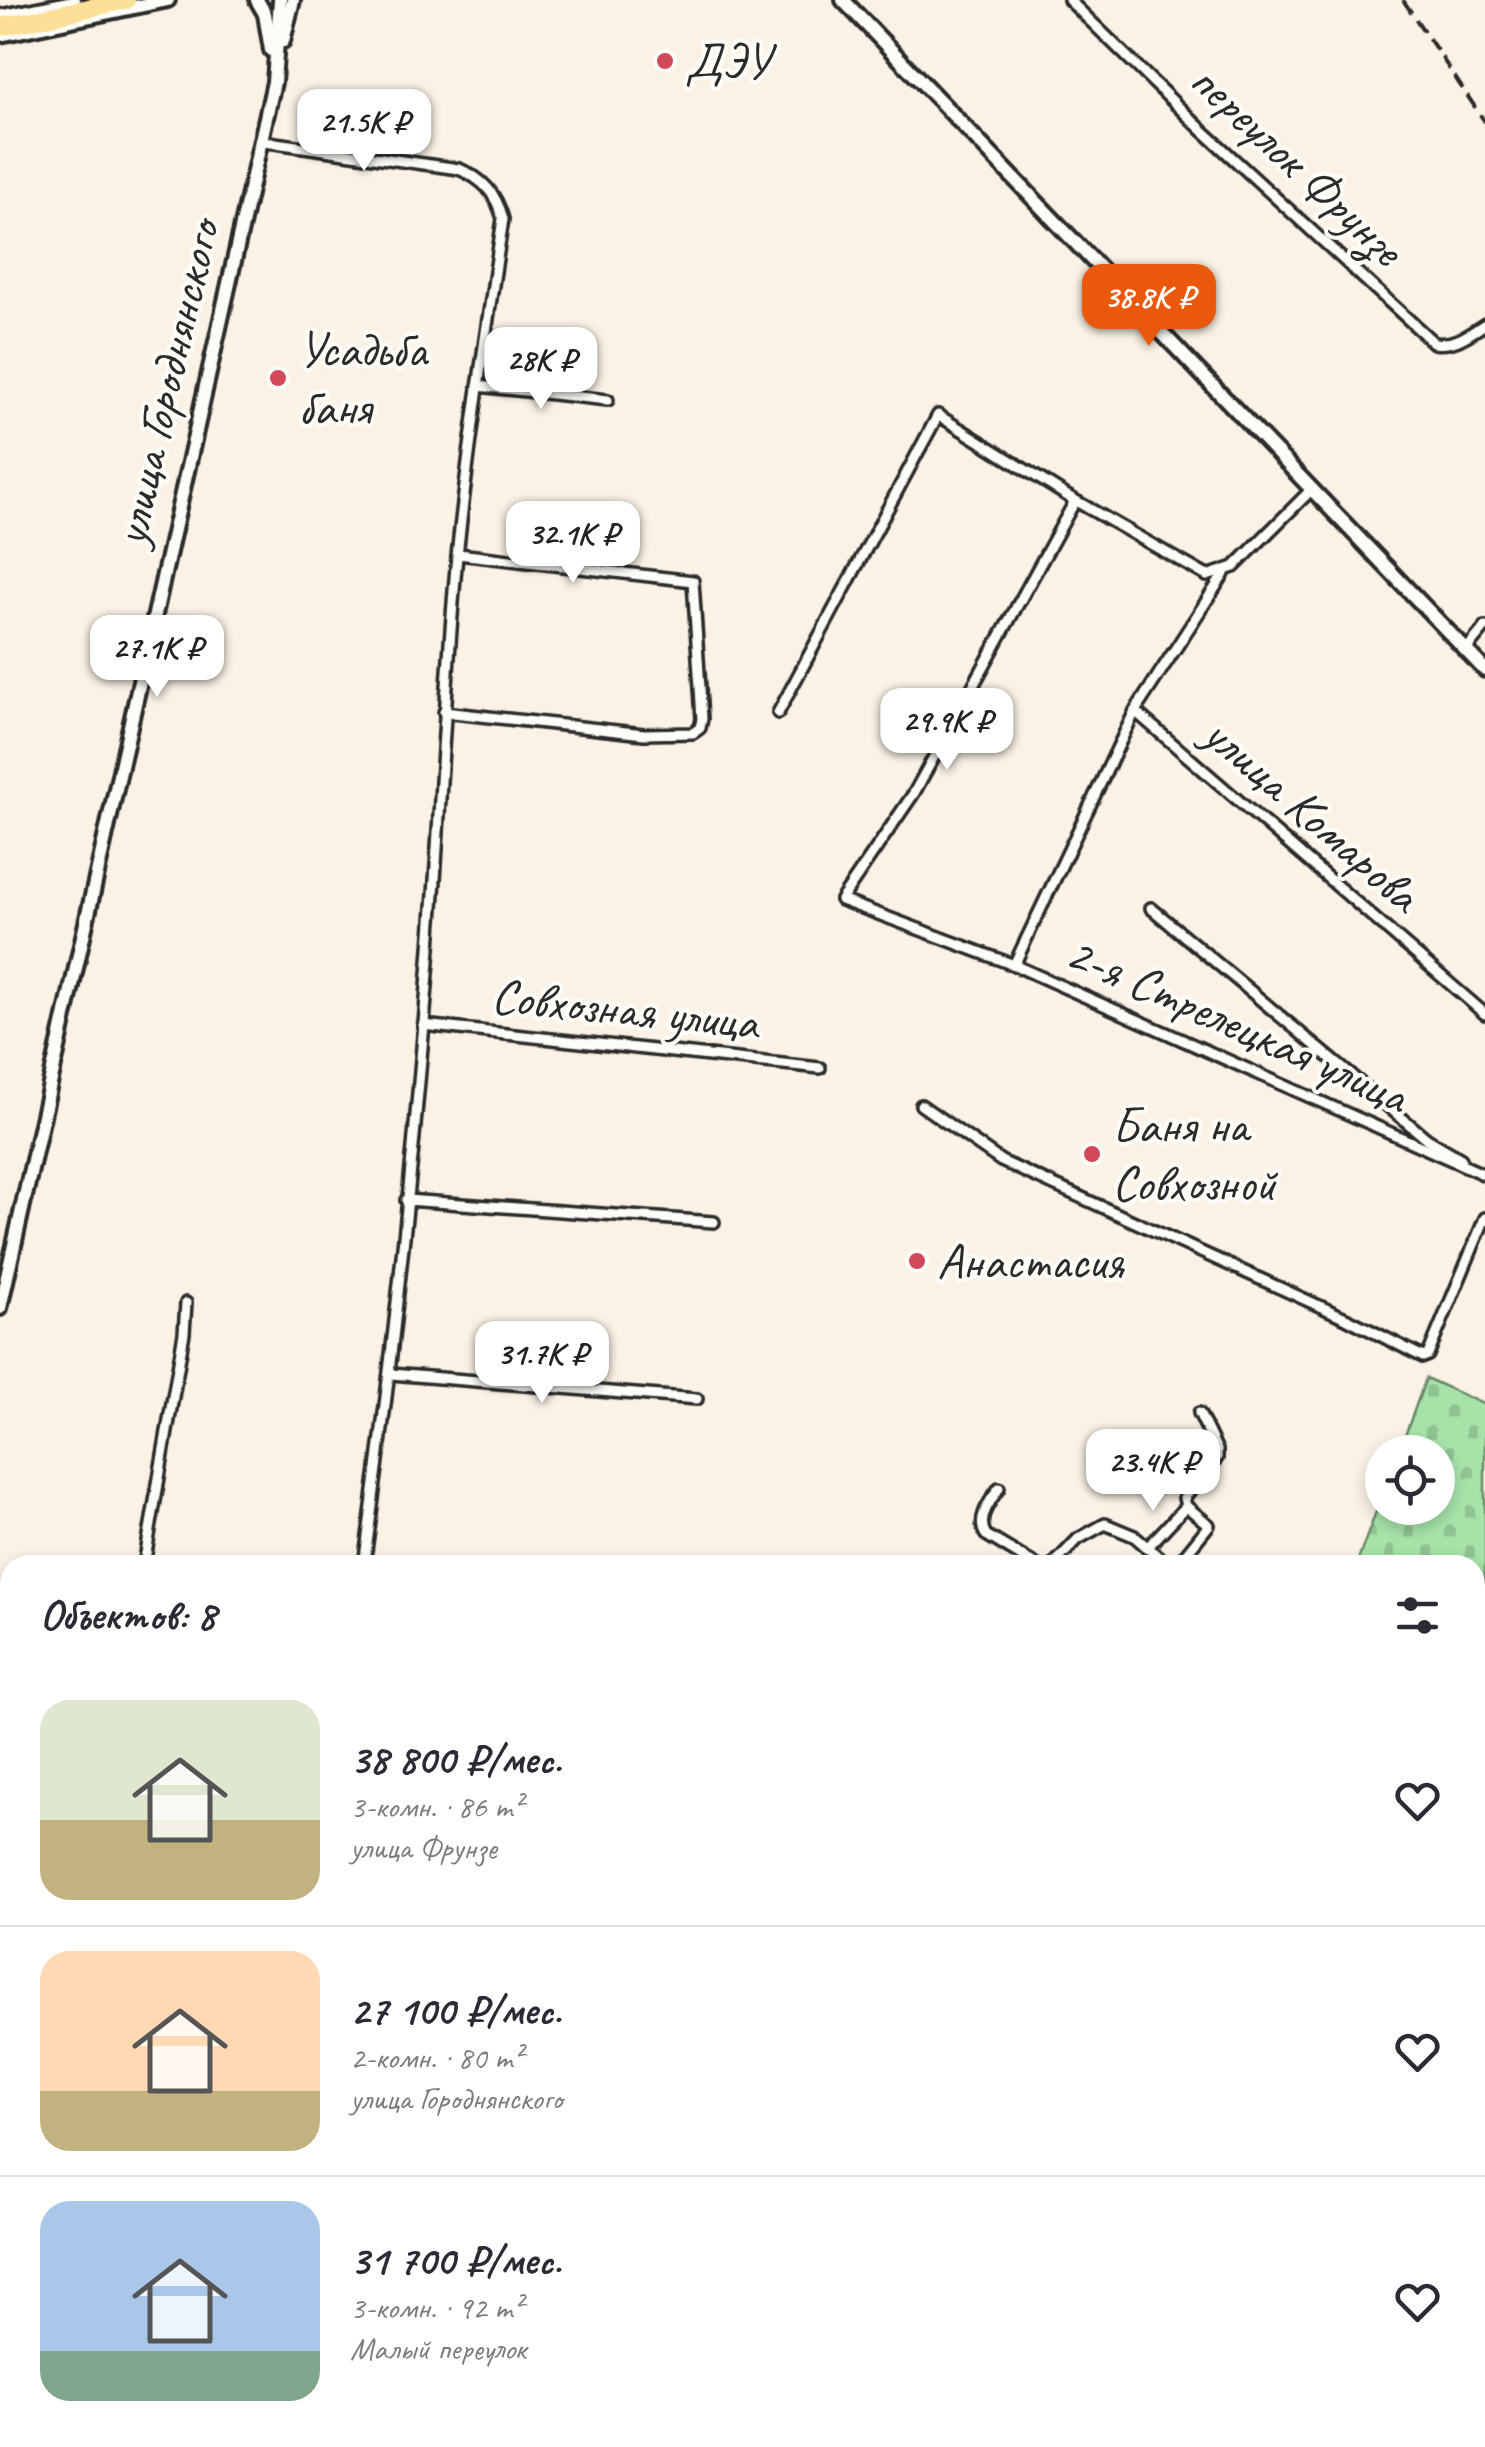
<!DOCTYPE html>
<html lang="ru">
<head>
<meta charset="utf-8">
<style>
	:root { --surface:#fff; --page:#f2f2f3; --text:#2b2b33; --muted:#7c7c81; --line:#e1e1e2; --accent:#ea580c }
	body { margin:0; font-family:Caveat,sans-serif; background:var(--page); color:var(--text); height:100vh; display:flex; flex-direction:column; font-size:38px; white-space:nowrap }
	* { box-sizing:border-box; margin:0 }
	p { font-size:32px; color:var(--muted) }
	.icon { flex:none; width:55px; height:55px; fill:none; stroke:currentColor; stroke-width:2; stroke-linecap:round; stroke-linejoin:round }
	.map { position:relative; flex:1; overflow:hidden }
	.panel { position:absolute; left:0px; top:1555px; width:1485px; height:892px; display:flex; flex-direction:column; background:var(--surface); border-radius:30px 30px 0 0; box-shadow:0 5px 15px #0003 }
	.panel>* { flex:none }
	.fabs { position:absolute; left:1365px; top:1435px; display:grid; gap:20px }
	.fabs a { display:grid; place-items:center; width:90px; height:90px; border-radius:50%; background:var(--surface); box-shadow:0 5px 15px #0003; font-size:50px }
	.price { position:absolute; translate:-50% -85px; padding:0 22px; border-radius:20px; background:#fff; color:#222; font-size:32px; line-height:65px; filter:drop-shadow(0 2px 5px #0008) }
	.price::after { content:''; position:absolute; left:50%; top:60px; width:30px; height:22px; margin-left:-15px; background:inherit; clip-path:polygon(0 0,100% 0,50% 100%) }
	.price.on { background:var(--accent); color:#fff }
	ul { padding:0; list-style:none }
	li { display:flex; align-items:center; gap:30px; height:250px; padding:0 40px }
	li+li { border-top:2px solid var(--line) }
	li span { display:grid; place-items:center; flex:none; width:280px; height:200px; border-radius:30px; color:#555 }
	li>.icon { margin-inline-start:auto }
	span .icon { width:120px; height:120px; fill:#fffc; stroke-width:1 }
	li b { font-size:42px }
	h2 { display:flex; justify-content:space-between; align-items:center; height:120px; padding:0 40px; font-size:42px }
	.map>svg:first-child { display:block }
</style>
</head>
<body>
<div class="map">
<svg width="1485" height="2447" viewBox="0 0 1485 2447">
	<defs>
		<pattern id="cemetery-stones" width="16" height="16" patternUnits="userSpaceOnUse" patternTransform="scale(2.5)"><rect width="16" height="16" fill="#a7e3a9"/><path d="M2 7V4a2 2 0 0 1 4 0v3zM10 15v-3a2 2 0 0 1 4 0v3z" fill="#90c392"/></pattern>
	</defs>
	<rect width="100%" height="100%" fill="#faf2e5"/>
	<filter id="ink" filterUnits="userSpaceOnUse"><feTurbulence type="fractalNoise" baseFrequency=".01" numOctaves="2"/><feDisplacementMap in="SourceGraphic" scale="20" xChannelSelector="R" yChannelSelector="G"/><feConvolveMatrix kernelMatrix="1 2 1 2 8 2 1 2 1" color-interpolation-filters="sRGB"/></filter>
	<g filter="url(#ink)">
		<path fill="#f7e6d0" d="M1475,1703l10,2v295l-10,1z"/>
		<path fill="url(#cemetery-stones)" stroke="#69876a" stroke-width="2.5" d="M1426,1378l59,27v278l-10,-3v-115h-119l26,-69v12h56v-56h-39z"/>
		<g fill="none" stroke-linecap="round" stroke-linejoin="round">
			<g stroke="#2b2b2b" stroke-width="16">
				<g id="street">
					<path d="M1069,0l132,129 233,214c21,3 34,-8 51,-19"/>
					<path d="M261,141l198,28c24,10 37,24 44,50 -17,112 -34,224 -46,337 -10,108 -15,216 -22,324 -16,229 -39,458 -71,685"/>
					<path d="M478,386l130,14"/>
					<path d="M1075,501l-161,292 -73,107 173,65 471,210"/>
					<path d="M1466,650l19,-23"/>
					<path d="M1135,711l350,303"/>
					<path d="M444,712l200,22 49,-1 7,-5 2,-9 -9,-138 -235,-27"/>
					<path d="M778,713l160,-298 131,82 138,79 27,-9 78,-78"/>
					<path d="M1151,908l276,231 34,20"/>
					<path d="M1014,965l121,-254 89,-137"/>
					<path d="M423,1025l397,43"/>
					<path d="M921,1105l80,56 347,158 75,38 5,-2 57,-137"/>
					<path d="M406,1200l308,22"/>
					<path d="M391,1374l306,25"/>
					<path d="M999,1488c-10,14 -23,32 -13,47l50,30"/>
					<path d="M1147,1548l39,-42"/>
					<path d="M144,1565l40,-232 2,-30"/>
					<path d="M1053,1565l25,-26 27,-15 29,12 34,29"/>
					<path d="M1177,1565l32,-40 -23,-19 -2,-8 33,-40v-8l-18,-37"/>
					<path d="M1475,1688l10,3"/>
					<path d="M0,1745l10,-1"/>
					<path d="M0,2135l10,-3"/>
					<path d="M1475,2420l10,-1"/>
					<path d="M148,2438l4,9"/>
					<path d="M749,2438l119,9"/>
					<path d="M913,2438v9"/>
					<path d="M1321,2438v9"/>
					<path d="M315,2447l1,-9"/>
					<path d="M540,2447l1,-9"/>
				</g>
			</g>
			<g stroke="#2b2b2b" stroke-width="20">
				<g id="secondary">
					<path d="M257,0l8,14 6,36"/>
					<path d="M843,0l642,670"/>
					<path d="M0,17l74,-15"/>
					<path d="M0,35l168,-35"/>
					<path d="M283,41l10,-41"/>
					<path d="M0,1308l274,-1226 6,-82"/>
					<path d="M0,1913l10,2"/>
					<path d="M0,2196l10,25"/>
					<path d="M1475,2200l10,1"/>
					<path d="M94,2438l4,9"/>
				</g>
			</g>
			<g stroke="#2b2b2b" stroke-width="25">
				<path id="highway" d="M0,27l126,-27"/>
			</g>
			<use href="#street" stroke="#fdfcf7" stroke-width="9"/>
			<use href="#secondary" stroke="#fdfcf7" stroke-width="12"/>
			<use href="#highway" stroke="#fbdf96" stroke-width="18"/>
			<path stroke="#2b2b2b" stroke-width="4" stroke-dasharray="15 8" stroke-linecap="butt" d="M1403,0l82,122"/>
		</g>
	</g>
	<g fill="#d1495b" stroke="#fdfcf7" stroke-width="4">
		<circle cx="665" cy="61" r="10"/>
		<circle cx="278" cy="378" r="10"/>
		<circle cx="1092" cy="1154" r="10"/>
		<circle cx="917" cy="1261" r="10"/>
	</g>
	<g text-anchor="middle" dominant-baseline="central" stroke-width="8" stroke-linejoin="round" paint-order="stroke">
		<g font-size="50" fill="#2b2b2b" stroke="#fdfcf7" text-anchor="start">
			<text x="685" y="61">ДЭУ</text>
			<text x="298" y="349">Усадьба<tspan x="298" dy="58">баня</tspan></text>
			<text x="1112" y="1125">Баня на<tspan x="1112" dy="58">Совхозной</tspan></text>
			<text x="937" y="1261">Анастасия</text>
		</g>
		<g font-size="50" fill="#2b2b2b" stroke="#fdfcf7">
			<text transform="translate(1297 164) rotate(43)">переулок Фрунзе</text>
			<text transform="translate(166 383) rotate(-77)">улица Городнянского</text>
			<text transform="translate(1312 814) rotate(41)">улица Комарова</text>
			<text transform="translate(625 1009) rotate(6)">Совхозная улица</text>
			<text transform="translate(1237 1024) rotate(24)">2-я Стрелецкая улица</text>
		</g>
	</g>
</svg>
<div class="fabs">
<a><svg class="icon" aria-label="locate" viewBox="0 0 24 24"><circle cx="12" cy="12" r="6"/><path d="M12 2v4M12 18v4M2 12h4M18 12h4"/></svg></a>
</div>
<b class="price" style="left:364px;top:174px">21.5K ₽</b>
<b class="price on" style="left:1149px;top:349px">38.8K ₽</b>
<b class="price" style="left:541px;top:412px">28K ₽</b>
<b class="price" style="left:573px;top:586px">32.1K ₽</b>
<b class="price" style="left:157px;top:700px">27.1K ₽</b>
<b class="price" style="left:947px;top:773px">29.9K ₽</b>
<b class="price" style="left:542px;top:1406px">31.7K ₽</b>
<b class="price" style="left:1153px;top:1514px">23.4K ₽</b>
<section class="panel">
<h2>Объектов: 8<svg class="icon" aria-label="filters" viewBox="0 0 24 24"><path d="M4 7h16M4 17h16"/><circle cx="9" cy="7" r="2"/><circle cx="15" cy="17" r="2"/></svg></h2>
<ul>
<li><span style="background:linear-gradient(#dfe7d0 60%,#c2b280 0)"><svg class="icon" aria-label="home" viewBox="0 0 24 24"><path d="M3 11l9-7 9 7M6 9v11h12V9"/></svg></span><div><b>38 800 ₽/мес.</b><p>3-комн. · 86 m²</p><p>улица Фрунзе</p></div><svg class="icon" aria-label="heart" viewBox="0 0 24 24"><path d="M12 20l-8-8c-3-5 5-10 8-4 3-6 11-1 8 4z"/></svg></li>
<li><span style="background:linear-gradient(#ffd9b3 70%,#c2b280 0)"><svg class="icon" aria-label="home" viewBox="0 0 24 24"><path d="M3 11l9-7 9 7M6 9v11h12V9"/></svg></span><div><b>27 100 ₽/мес.</b><p>2-комн. · 80 m²</p><p>улица Городнянского</p></div><svg class="icon" aria-label="heart" viewBox="0 0 24 24"><path d="M12 20l-8-8c-3-5 5-10 8-4 3-6 11-1 8 4z"/></svg></li>
<li><span style="background:linear-gradient(#a9c7e8 75%,#7fa58c 0)"><svg class="icon" aria-label="home" viewBox="0 0 24 24"><path d="M3 11l9-7 9 7M6 9v11h12V9"/></svg></span><div><b>31 700 ₽/мес.</b><p>3-комн. · 92 m²</p><p>Малый переулок</p></div><svg class="icon" aria-label="heart" viewBox="0 0 24 24"><path d="M12 20l-8-8c-3-5 5-10 8-4 3-6 11-1 8 4z"/></svg></li>
</ul>
</section>
</div>
</body>
</html>
